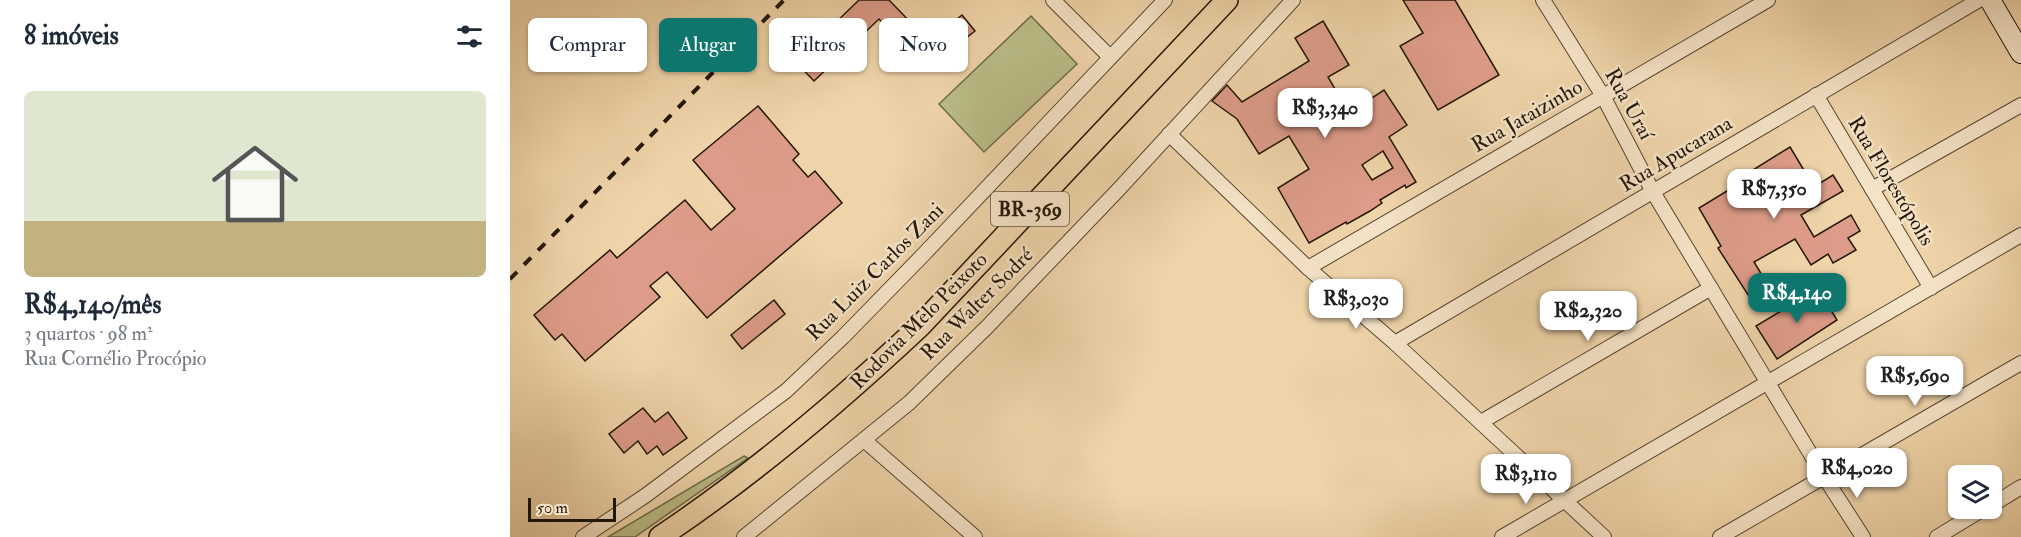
<!DOCTYPE html>
<html lang="pt">
<head>
<meta charset="utf-8">
<style>
	:root { --surface:#fff; --page:#f6f6f7; --text:#1f2937; --muted:#747a83; --line:#e0e1e3; --accent:#0f766e }
	body { margin:0; font-family:"IM FELL Double Pica",serif; background:var(--page); color:var(--text); height:100vh; display:flex; flex-direction:column; font-size:22px; white-space:nowrap }
	* { box-sizing:border-box; margin:0 }
	p { font-size:20px; color:var(--muted) }
	.icon { flex:none; width:33px; height:33px; fill:none; stroke:currentColor; stroke-width:2; stroke-linecap:round; stroke-linejoin:round }
	.map { position:relative; flex:1; overflow:hidden }
	.details { display:flex; flex-direction:column; background:var(--surface); width:510px }
	.details>* { flex:none }
	.top-card { position:absolute; left:18px; top:18px; width:570px; height:54px; display:flex; gap:12px }
	.buttons { position:absolute; left:1438px; top:465px; display:grid; gap:12px }
	.buttons a { display:grid; place-items:center; width:54px; height:54px; border-radius:9px; background:var(--surface); box-shadow:0 2px 4px #0004; font-size:30px }
	.scale { position:absolute; left:18px; bottom:15px; width:88px; box-sizing:border-box; padding-left:6px; border:3px solid #231708; border-top:0; font-size:16px; line-height:21px; white-space:nowrap; color:#231708; -webkit-text-stroke:4px #f5e3c7; paint-order:stroke }
	.price { position:absolute; translate:-50% -51px; padding:0 14px; border-radius:12px; background:#fff; color:#222; font-size:20px; line-height:39px; filter:drop-shadow(0 2px 3px #0008) }
	.price::after { content:''; position:absolute; left:50%; top:36px; width:18px; height:14px; margin-left:-9px; background:inherit; clip-path:polygon(0 0,100% 0,50% 100%) }
	.price.active { background:var(--accent); color:#fff }
	ul { padding:0; list-style:none }
	li { display:grid; align-content:center; gap:12px; height:318px; padding:0 24px }
	li+li { border-top:2px solid var(--line) }
	li span { display:grid; place-items:center; height:186px; border-radius:9px; color:#555 }
	li>.icon { margin-inline-start:auto }
	span .icon { width:108px; height:108px; fill:#fffc; stroke-width:1 }
	li b { font-size:26px }
	h2 { display:flex; justify-content:space-between; align-items:center; height:72px; padding:0 24px; font-size:26px }
	.chip { padding:0 21px; border-radius:9px; background:var(--surface); box-shadow:0 2px 4px #0004; font-size:21px; line-height:54px }
	.chip.active { background:var(--accent); color:#fff }
	main { display:flex; flex:1; min-height:0 }
	.map>svg:first-child { display:block }
</style>
</head>
<body>
<main>
<section class="details">
<h2>8 imóveis<svg class="icon" aria-label="filters" viewBox="0 0 24 24"><path d="M4 7h16M4 17h16"/><circle cx="9" cy="7" r="2"/><circle cx="15" cy="17" r="2"/></svg></h2>
<ul>
<li><span style="background:linear-gradient(#dfe7d0 70%,#c2b280 0)"><svg class="icon" aria-label="home" viewBox="0 0 24 24"><path d="M3 11l9-7 9 7M6 9v11h12V9"/></svg></span><div><b>R$4,140/mês</b><p>3 quartos · 98 m²</p><p>Rua Cornélio Procópio</p></div></li>
</ul>
</section>
<div class="map">
<svg width="1511" height="537" viewBox="0 0 1511 537">
	<rect width="100%" height="100%" fill="#efd4a9"/>
	<filter id="stains"><feTurbulence type="fractalNoise" baseFrequency=".00333" numOctaves="4"/><feColorMatrix values="0 0 0 0 .2 0 0 0 0 .09 0 0 0 0 .02 0 0 0 .5 -.17"/></filter>
	<radialGradient id="worn" r=".72"><stop offset=".6" stop-color="#630" stop-opacity="0"/><stop offset="1" stop-color="#630" stop-opacity=".3"/></radialGradient>
	<g fill="#babc87" stroke="#6e6a48" stroke-width="1.5">
		<path d="M521,16l46,48 -93,88 -45,-48z"/>
		<path d="M234,456l4,2 -113,79h-27z"/>
	</g>
	<g fill="#dd9c89" stroke="#231708" stroke-width="1.5" fill-rule="evenodd">
		<path d="M349,0h30l25,26 -15,14 -20,-21 -65,62 -26,-27 35,-33 7,7z"/>
		<path d="M893,0h52l44,75 -61,35 -38,-64 23,-13z"/>
		<path d="M452,15l13,16 -29,23 -13,-15z"/>
		<path d="M813,21l26,44 -21,12 21,36 35,-23 23,35 -18,12 27,45 -10,6 -1,-3 -25,15 2,3 -12,8 -23,13 -1,-2 -37,21 -31,-55 31,-19 -20,-33 -30,18 -22,-35 -25,-18 15,-16 15,17 67,-41 -14,-23zM873,151l10,17 -21,12 -10,-15z"/>
		<path d="M248,106l41,48 -6,6 15,17 7,-6 27,32 -135,115 -40,-46 -17,14 10,11 -75,64 -23,-27 -7,6 -21,-25 76,-65 7,8 68,-58 26,30 24,-21 -42,-49z"/>
		<path d="M1280,147l24,40 19,-12 10,16 -42,24 13,22 37,-22 9,16 -12,7 8,12 -23,13 -5,-9 -17,11 -16,-26 -41,23 17,28 -19,11 -34,-53 3,-2 -22,-38 51,-31 -2,-4z"/>
		<path d="M1308,289l19,31 -60,39 -21,-33z"/>
		<path d="M264,300l11,14 -43,35 -11,-14z"/>
		<path d="M133,408l12,14 13,-10 19,26 -24,17 -6,-9 -10,8 -9,-13 -14,12 -15,-19z"/>
	</g>
	<g fill="none" stroke-linecap="round" stroke-linejoin="round">
		<g stroke="#564630" stroke-width="16">
			<g id="street">
				<path d="M543,0l57,57"/>
				<path d="M1033,0l60,96 50,96 172,286 38,59"/>
				<path d="M1306,95l115,193"/>
				<path d="M659,134l139,134 87,75 209,194"/>
				<path d="M1362,189l149,-84"/>
				<path d="M798,268l460,-268"/>
				<path d="M885,343l584,-343"/>
				<path d="M971,422l230,-134"/>
				<path d="M354,440l111,97"/>
				<path d="M1482,505l29,-18"/>
				<path d="M73,537l62,-41 141,-105 57,-54 81,-83 241,-254"/>
				<path d="M234,537l165,-134 78,-76 132,-138 174,-189"/>
				<path d="M992,537l519,-302"/>
				<path d="M1210,537l301,-174"/>
				<path d="M1427,537l48,-29"/>
			</g>
		</g>
		<g stroke="#231708" stroke-width="22">
			<path id="secondary" d="M1480,0l31,53"/>
		</g>
		<g stroke="#231708" stroke-width="24">
			<path id="primary" d="M150,537c93,-62 179,-135 260,-211l307,-326"/>
		</g>
		<use href="#street" stroke="#f5e3c7" stroke-width="14"/>
		<use href="#secondary" stroke="#f5e3c7" stroke-width="20"/>
		<use href="#primary" stroke="#efd4a9" stroke-width="21"/>
		<path stroke="#231708" stroke-width="4" stroke-dasharray="10 10" stroke-linecap="butt" d="M0,279l274,-279"/>
	</g>
	<g text-anchor="middle" dominant-baseline="central" stroke-width="5" stroke-linejoin="round" paint-order="stroke">
		<rect fill="#f5e3c7" stroke="#625441" stroke-width="1.5" x="481" y="192" width="78" height="34" rx="4.5"/>
		<g font-size="20" font-weight="bold" fill="#231708">
			<text x="520" y="209">BR-369</text>
		</g>
		<g font-size="21" fill="#231708" stroke="#f5e3c7">
			<text transform="translate(1119 104) rotate(61)">Rua Uraí</text>
			<text transform="translate(1017 116) rotate(-30)">Rua Jataizinho</text>
			<text transform="translate(1166 154) rotate(-31)">Rua Apucarana</text>
			<text transform="translate(1381 181) rotate(59)">Rua Florestópolis</text>
			<text transform="translate(365 272) rotate(-45)">Rua Luiz Carlos Zani</text>
			<text transform="translate(467 304) rotate(-45)">Rua Walter Sodré</text>
			<text transform="translate(409 321) rotate(-45)">Rodovia Melo Peixoto</text>
		</g>
	</g>
	<rect width="100%" height="100%" filter="url(#stains)"/>
	<rect width="100%" height="100%" fill="url(#worn)"/>
</svg>
<div class="buttons">
<a><svg class="icon" aria-label="layers" viewBox="0 0 24 24"><path d="M12 4l9 5-9 5-9-5zM3 14l9 5 9-5"/></svg></a>
</div>
<div class="scale">50 m</div>
<b class="price" style="left:815px;top:139px">R$3,340</b>
<b class="price" style="left:1264px;top:220px">R$7,350</b>
<b class="price active" style="left:1287px;top:324px">R$4,140</b>
<b class="price" style="left:846px;top:330px">R$3,030</b>
<b class="price" style="left:1078px;top:342px">R$2,320</b>
<b class="price" style="left:1405px;top:407px">R$5,690</b>
<b class="price" style="left:1347px;top:499px">R$4,020</b>
<b class="price" style="left:1016px;top:505px">R$3,110</b>
<div class="top-card">
<a class="chip">Comprar</a>
<a class="chip active">Alugar</a>
<a class="chip">Filtros</a>
<a class="chip">Novo</a>
</div>
</div>
</main>
</body>
</html>
